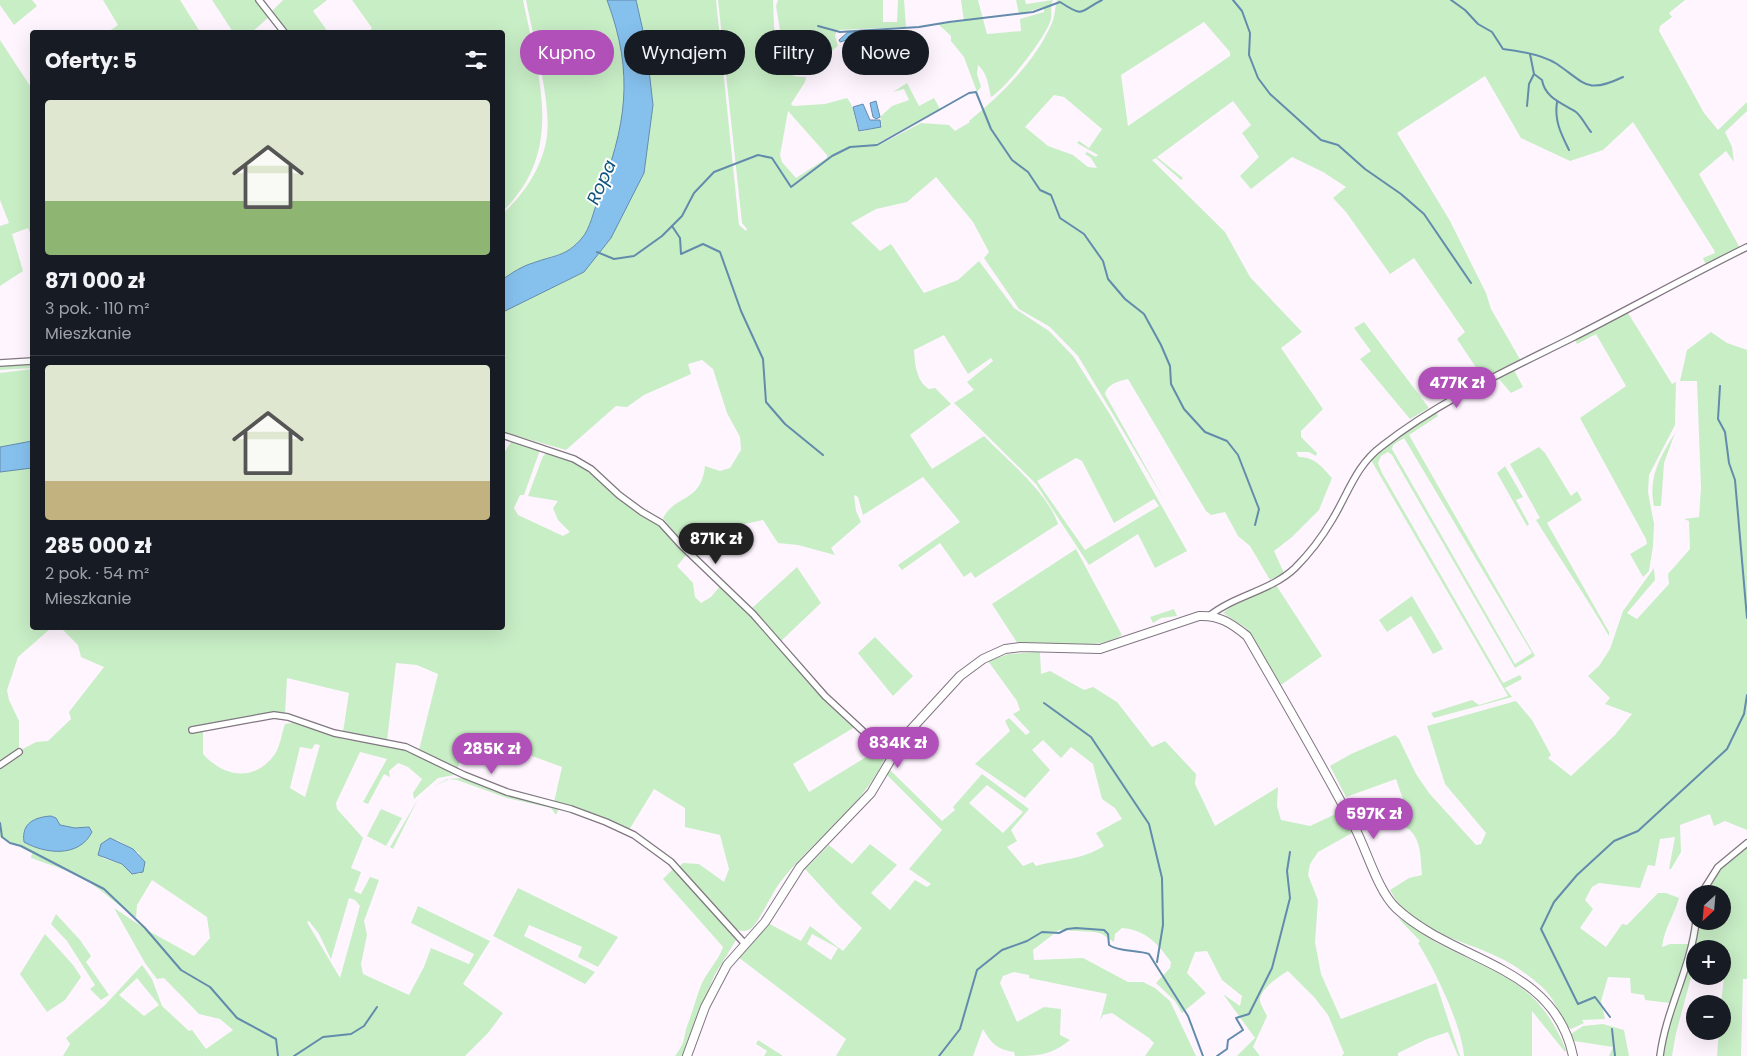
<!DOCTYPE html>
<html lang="pl">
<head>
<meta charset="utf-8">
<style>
	:root { --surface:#171b24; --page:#242831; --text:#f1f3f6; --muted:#9ea1a6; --line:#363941; --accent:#b050b8 }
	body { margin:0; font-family:Poppins,sans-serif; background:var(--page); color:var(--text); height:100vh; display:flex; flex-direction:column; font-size:19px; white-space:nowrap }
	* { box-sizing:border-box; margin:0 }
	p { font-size:16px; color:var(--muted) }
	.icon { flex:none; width:28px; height:28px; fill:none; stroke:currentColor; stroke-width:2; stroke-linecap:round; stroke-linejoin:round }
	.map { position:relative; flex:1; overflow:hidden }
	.sheet { position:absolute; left:30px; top:30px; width:475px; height:600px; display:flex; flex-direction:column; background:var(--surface); border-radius:5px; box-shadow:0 5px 20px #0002 }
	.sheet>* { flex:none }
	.banner { position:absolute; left:520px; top:30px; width:475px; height:45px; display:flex; gap:10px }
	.needle { width:32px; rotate:206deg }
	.controls { position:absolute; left:1686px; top:885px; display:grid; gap:10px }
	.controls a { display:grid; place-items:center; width:45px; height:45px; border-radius:50%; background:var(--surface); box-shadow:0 5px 20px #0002; font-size:25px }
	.price { position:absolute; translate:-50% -42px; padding:0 11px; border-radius:18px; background:var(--accent); color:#fff; font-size:16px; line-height:32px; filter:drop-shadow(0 1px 2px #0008) }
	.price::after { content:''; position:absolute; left:50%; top:30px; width:15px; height:11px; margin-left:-8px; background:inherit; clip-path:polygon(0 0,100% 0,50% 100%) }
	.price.active { background:#222; color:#fff }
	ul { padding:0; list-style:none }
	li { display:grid; align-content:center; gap:10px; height:265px; padding:0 15px }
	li+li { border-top:1px solid var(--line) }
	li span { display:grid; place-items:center; height:155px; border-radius:5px; color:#555 }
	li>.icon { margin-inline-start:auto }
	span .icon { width:90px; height:90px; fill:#fffc; stroke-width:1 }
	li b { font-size:21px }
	h2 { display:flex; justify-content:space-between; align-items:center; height:60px; padding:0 15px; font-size:21px }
	.pill { padding:0 18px; border-radius:22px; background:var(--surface); box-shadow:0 5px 20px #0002; font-size:18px; line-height:45px }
	.pill.active { background:var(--accent); color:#fff }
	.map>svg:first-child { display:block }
</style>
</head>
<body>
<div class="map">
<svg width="1747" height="1056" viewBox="0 0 1747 1056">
	<rect width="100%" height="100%" fill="#fff5ff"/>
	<g fill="#c8eec6" fill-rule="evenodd">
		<path d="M0,0h32l5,6 -23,19 -14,-20z"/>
		<path d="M103,0h77l20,32h-92l10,-7z"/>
		<path d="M212,0h45l12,17 -17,15h-19z"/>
		<path d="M283,0h44l-14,11 15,21h-41l-17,-19z"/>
		<path d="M352,0h171c15,75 43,150 -20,211l-1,-179h-134l4,-4z"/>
		<path d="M526,0h81c26,75 21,123 -7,196 -5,12 -9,32 -18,42 -16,19 -28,17 -49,25 -11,3 -21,10 -30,16l-1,-65c22,-19 41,-48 45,-78 4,-39 -14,-97 -21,-136z"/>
		<path d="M636,0h80l23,225 7,6 1,-2 -5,-6 -24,-223h55l1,27 10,40c5,9 12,10 22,10l-1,5 -14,22 2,2 32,-2 22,-6c9,10 6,23 13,34l22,-6 -2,-9 12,-11 17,-6 -5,-11 -11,3 14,-9 12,23 15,-8 6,11 -64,35 1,2 44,-23 28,2 6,6 15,-9 -1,-1c33,-27 66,-59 83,-98 3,-7 3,-16 5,-23h628l-16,13 3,4 -12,9 -1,5 45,82 14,17 29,-28v9l-22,21 7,15 2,15 -8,-11 -27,23 41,74 -34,17 -3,-7 12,-5 -1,-3 -81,-128 -30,28 -33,11 -49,-23 -36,-62 -88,57 53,88 36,72 5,16 30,52 -47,24 -4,-3 11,-7 -24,-36 8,-7 -51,-74 -24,16 -44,-62 -13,-14 13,-11 -23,-15 -31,-15 -41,32 -11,-13 19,-19 -17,-24 9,-8 -18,-24 -76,56 26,21 -2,2 -25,-22 -4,2 73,72 25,45 52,55 -21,16 42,61 -22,22v6l16,16 -1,3 -7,-4h-13l3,5c16,0 23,10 33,21l-13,32 -27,27 -18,14 10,22 -14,7 -20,-34 -12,-10 -13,-24 -14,3 -5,-4 -78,-132c-9,2 -21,5 -23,15l60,107 -87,-145 -28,-29 -31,-18 -35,-51 5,-6 -16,-30 -37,-45 -29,25 -31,7 -25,14 29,28 11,-7 33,49 34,-13 21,-19 35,47 35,23 24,25 38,60 76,135 -32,17 -17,-34 -49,31 -53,-81 -82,-81 20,-13 -7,-8 26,-21 -2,-3 -23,16 -24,-39 -30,15c1,14 2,31 15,39l6,-1 16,16 -41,31 22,34 52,-33c23,24 64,57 74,88l-83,54 -4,-6 -7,5 -24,-34 -38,27 -4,-5 62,-43 -37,-45 -60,38 -5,-18 -4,-2 2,16 5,11 -30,26 4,7 -37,-10 -20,-2 -15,-23 -28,6h-26l10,11 -26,18 -30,-37c13,-24 38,-15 42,-52l15,5 10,-3 11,-18 -1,-13 -13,-24 -14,-44 -11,-9 -14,4 3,10 -47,21 -17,12 -11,-1 -50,44 -63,-18v-120l81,-40 60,-99 9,-68 -7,-61zM1204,22l26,30v4l-102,70 -7,-51zM1054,95l10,2 38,32 -13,19 -10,-7 -2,2 21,12 -2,2 -9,-5 -2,2 6,4 6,10 -9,-1 -15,-12 -25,-9 -23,-19zM788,111l39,44v3l-31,20 -14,-16 -2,-7zM1076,458l6,3 32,62 40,-24 5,7 -74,44 -48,-69z"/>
		<path d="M778,0h105v22h14l1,-22h6l2,27 -69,3 -2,6 3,10c-15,11 -37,42 -53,15l-9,-55z"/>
		<path d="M961,0h17l9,34 34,-3 -1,-12 24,-7v-5l-25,7 -3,-14h9l1,4 27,-4c-3,6 -1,13 -2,19 -4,17 -45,69 -60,78 -3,-12 -3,-23 -13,-32l-1,9 4,13 -4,5 -13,-35 -13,-16v-5l-13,-12 26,-3z"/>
		<path d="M0,40l32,49v149l-4,-10 -16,6 11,37 -23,15v-60l9,-3 -9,-23z"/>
		<path d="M1628,313l44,71 4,-2 -1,43 -26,50 -1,17 6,32 -1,22 -4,25 -6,6 -13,-23 17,-10 -1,-5 -66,-121 46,-32 -30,-52 -19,10 -2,-4z"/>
		<path d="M1364,322l65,86 -19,11 -50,-60 11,-8 -17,-23z"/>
		<path d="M1711,332l16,11 20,7v480l-22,-9 -11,5 -4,-12 -30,11 1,27 -10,17h-2l6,-32 -15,2 -5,27 -7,-1 -8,23 -41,-5 -7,4 -7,13 8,9 -13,19 26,19 16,-23 5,1 31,-32h8l13,5c-5,18 -15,31 -17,49l8,-3h20l-7,27 -13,32 -25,-3 -1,-5 -13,-2 -1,-15 -22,-1 -7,24 4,18 -23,1 2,3 -13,6c-10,-6 -11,-16 -16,-25 -7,-15 -26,-28 -39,-37 -40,-27 -101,-29 -126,-77l19,-12 13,-3c-2,-22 0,-44 -25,-52l8,-18 -9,-26 -50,18 -16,-31 21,-12 44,-19 4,4 17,35 13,19 47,52 5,-1 5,-11 -41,-49 -18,-58 89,-25 16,19 19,35 -3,3 23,18 44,-41 17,-21 -27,-10 5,-6 -22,-22 11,-10 11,-17 13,-38 31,-43 1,12 -28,33 10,6 32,-35 -1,-10 22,-25 -1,-28 -5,-2 15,-2 2,-29 -4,-107h-17l7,-31z"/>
		<path d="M32,362v6l-32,2v-6z"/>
		<path d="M32,369v72l-32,6v-74z"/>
		<path d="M1514,370l9,17 -12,6 -13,-15z"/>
		<path d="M1436,412l2,4 -29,19 126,221 -20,12 -123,-213 -4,-3 -7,4 -3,7 4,10 121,210 17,-8 2,4 -17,9 7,9 -78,21 -3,-5 41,-13 7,5 29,-9 -137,-236 23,-23zM1404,438l128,215 -17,11 -123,-215 1,-4z"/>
		<path d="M1675,433l-11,30 -3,43h-7c-6,-29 6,-49 21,-73z"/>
		<path d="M512,440l28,10 -16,45h-4l-6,13 4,7 45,21 7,-4 -12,-12 -5,-12 5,-7 -30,-5 15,-40 4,-3 24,7 20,14 17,14 53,37 26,29 -10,12 16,17 2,14 6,6 10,-6 9,-11 29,26 106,115 -62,37 16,28 67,-41 8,9c-21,45 -67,78 -99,116 -13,15 -20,36 -33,52 -5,3 -8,4 -14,2 -15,-7 -46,-49 -59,-63l4,-4 16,1 25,18 5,-13 -9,-34 -35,-8v-19l-31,-19 -25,41 -75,-28 8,-35 -52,-19 -2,6 -5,-4 -35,-12 -11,32 -38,-20 19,-76 -21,-9 -21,-2 -9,78 -44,-9 6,-39 -62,-15 -2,36 -82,14v26c21,23 51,29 72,0 5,-8 7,-21 10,-30l13,-2 45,17 63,10 53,25 -21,4 -24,21 -1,-6 9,-14 -14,-12 -10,-4 -9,8 1,6 -6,-3 -16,30 -5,-2 24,-43 -27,-7 -24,51 1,6 26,29 -12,30 10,4 -7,19 7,3 9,-17 9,3 -15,41 3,14 -6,29 2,10 46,21 15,-28 7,-19 38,16 5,-10 -63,-31 7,-17 72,35 -27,43 40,29 -15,20 -23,23h-402l7,-12 -4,-6 39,-33 37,-40 10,14 10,27 27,25 3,-1 14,19 27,-19 -13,-11 -21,-5 -35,-36 -7,1 -12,-16 -31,-55 33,22 47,26 16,-18 -3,-21 -55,-37 -15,25 -1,13c-17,-12 -31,-25 -47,-36 -17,-11 -39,-17 -58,-24l1,-5 -32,-16v-365l32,-4v160h24l-6,1 -32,28 -11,33 2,10 10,21v30l17,-9 12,-1 23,-22 -2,-7 35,-45 -23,-10 -3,-12 -17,-17h441l1,-173zM315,744l5,1 -15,52 -15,-9 10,-41 12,2zM60,825l15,3 14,-1 3,5c-12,24 -51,25 -69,7l1,-10zM117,840l22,13 1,21h-8l-10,-10 -20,-6zM349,898l6,2 5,6 -20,72 -33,-56 2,-1 10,13 12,25zM137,978l22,27 -15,11 -25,-21z"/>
		<path d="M1539,447l6,6 26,43 6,-5 5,9 -35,23 62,109v4c-23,-40 -49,-77 -73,-116l4,-2 -30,-54z"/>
		<path d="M1505,466l18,31 -7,3 13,24 -2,2 -30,-53z"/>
		<path d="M1076,549l46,86c-22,16 -77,8 -104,9l-26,-40z"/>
		<path d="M797,567l24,36 -40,38 -30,-32z"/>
		<path d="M1276,585l46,71 -41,29 -35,-57 -23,-15 15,-12z"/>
		<path d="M1412,596l31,53 -10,5 -22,-38 -24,16 -8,-12z"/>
		<path d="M1174,609l3,7 -16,2 -8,5 -3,-6z"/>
		<path d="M875,637l38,39 -20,20 -35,-43z"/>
		<path d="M1040,652l1,22 9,-3 34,19 9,-3 24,15 35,45 13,-6 31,33 -1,10 20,42 63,-39 -1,19 4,14 29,6 32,-15 10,22 -34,19 -8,12 -2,11 10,25 -3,42 6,32 20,45 95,-36 24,73h-2l-10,-24 -21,7 -29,14v3h-56l2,-3 -16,-38 -14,-18 -26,-26c-8,5 -29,18 -28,30 1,4 5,11 7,15l-14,31 7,9h-23l18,-18 -32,-44 17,12 2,-10 -20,-16 -15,-29 -12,1 -8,21 19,20 -24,20 -7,-12 -19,-18 14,-15 1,-6c-14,-19 -25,-32 -49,-34l-7,6 -1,8 -12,-8 -7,-2 -36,-2 -26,20 1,10 49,-2 45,24h15l12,6 15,13 26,55h-51l9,-13 -5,-5 -37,-25 -9,2 -3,6 7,-27 -78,-16v-3l-15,-3 -11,4 -3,7 17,39 27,-15 17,2 -1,26 10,5c-19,15 -31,16 -55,16l-1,-4c-18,-3 -22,-8 -31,-23l-10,27h-137l10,-17 -108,-82 30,-34 33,18 9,-15 33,25 19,-23 -22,-21 -35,-38 24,-24 23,19 18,-20 27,21 -26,28 19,17 25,-30 12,7 4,-3 -22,-15 33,-39 -56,-56 3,-5 53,52 13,-11 -2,-3 29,-33 47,35 -18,21 6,11 -10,6 16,19 10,-4 3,4c24,-7 46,-6 68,-20l-8,-13 26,-14 -7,-11 -13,-9 -9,-35 -22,-17 -10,11 -18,-18 -11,10 18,20 -25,28 -50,-34 35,-33 -5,-10 4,-3 17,17 4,-3 -17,-18 7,-4 -3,-9 -29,-40 21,-7zM987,785l36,27 -20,21 -34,-30zM812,934l26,14 -7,12 -24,-16z"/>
		<path d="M462,778l32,13 65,17 -3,7 -5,-7 -44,-10 -50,-18 -8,-1 -16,8 14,-8z"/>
		<path d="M418,799l-25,50 -3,-2z"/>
		<path d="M381,809l21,9 -16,28 -19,-10z"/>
		<path d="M1747,843v136h-4l-2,77h-24l2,-25h3l-1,-27 3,-27 -4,-1h2v-27h-27v25h-3l-16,59 -4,23h-12l36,-135h26v-27h-21l17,-27z"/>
		<path d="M673,869l4,2 59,69 -22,36 -31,80h-8c13,-17 7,-19 14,-35 4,-11 7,-22 11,-33 5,-15 18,-26 23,-41l-60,-68z"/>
		<path d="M518,888l100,49 -20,30 -20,-10 4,-10 -53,-22 -5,11 71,36 -10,12 -92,-48z"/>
		<path d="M56,914l24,26 11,16 -5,6 23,33 -8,5 -11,-11 5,-4 -28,-44 -16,-17z"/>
		<path d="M1398,918c13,5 27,19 41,26 60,31 99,37 127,106l-1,2 -33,-41v45h-68c-2,-30 -29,-86 -46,-113l2,-2z"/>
		<path d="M45,934l28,31 8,12 -16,23 -18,12 -27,-38z"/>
		<path d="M1603,1024l21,6 5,26h-20l4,-9 -39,-6 -3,-7 12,-8z"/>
		<path d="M758,1040l22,14 3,2h-19l3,-5 -11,-7z"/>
	</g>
	<g fill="#86c1ee" stroke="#638bab">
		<path d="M607,0h29l10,44 7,61 -9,68 -33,65 -27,34 -81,40v-33c9,-6 19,-13 30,-16 21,-8 33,-6 49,-25 8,-9 12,-28 16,-39 28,-73 37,-124 9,-199z"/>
		<path d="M848,32h18l1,2 -27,8 -1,-2z"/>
		<path d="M876,101l4,16 -4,2 -3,-2 -3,-14z"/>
		<path d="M863,104l7,16h10l1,7 -22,4 -6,-24z"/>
		<path d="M32,441v27l-32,4v-25z"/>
		<path d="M51,816l5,2 4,7 15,3 14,-1 3,5c-13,26 -47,22 -68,10 -3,-19 11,-25 27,-26z"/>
		<path d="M110,838l23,11 12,13 -2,10 -11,2 -10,-10 -24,-9 3,-11z"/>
	</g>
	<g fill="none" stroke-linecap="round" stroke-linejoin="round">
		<g stroke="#638bab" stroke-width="2">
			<path d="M1233,0l9,11 8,22 -1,22 9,23 12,16 51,46 17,5 27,24 36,25 23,20 47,69"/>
			<path d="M1451,0l14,10 13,14 14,8 11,17c17,2 40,6 54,15 29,20 30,30 66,13"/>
			<path d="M818,26l22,6 79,-5 30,-5 84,-10 27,-10c25,16 18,10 42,-2"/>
			<path d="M1530,54l4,20 8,6c3,18 20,23 34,32 6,5 10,14 15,20"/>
			<path d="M1557,102c-3,18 4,32 12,48"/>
			<path d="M1527,106l2,-22 5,-10"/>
			<path d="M672,226l8,12 1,16 22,-10 17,8 21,59 22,48 3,43 19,22 38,31"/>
			<path d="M597,252l17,7 20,-3 28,-20 20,-20 12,-23 20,-21 44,-17 14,3 19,29 41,-31 18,-9 27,-2 92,-52 7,-1 15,37 21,31 16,12 12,18 11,5 9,23 24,16 19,27 5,18 17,20 19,15 17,31 9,21 1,18 13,25 21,23 22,9 11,14 21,54 -4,16"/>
			<path d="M1720,386l-2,33 7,13 4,31 6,17 12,138"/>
			<path d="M1044,703l47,34 58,87 13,54 1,47 -6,37"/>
			<path d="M0,823l2,14 8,6 11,3 83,43 41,39 36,42 29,17 27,31 39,21 2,17"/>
			<path d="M1610,1017l-15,-20 -17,7 -37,-75 13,-27 23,-27 37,-34 24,-10 89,-82 17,-35 3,-19"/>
			<path d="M1612,1029l3,27"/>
			<path d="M294,1056l29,-19 28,-3 13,-8 13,-19"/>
			<path d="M939,1056l21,-27 17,-59 25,-20 25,-9 15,-9 17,1 8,-4 9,-1 28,2 4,4 1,11c10,7 28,5 40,9l39,62 15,40"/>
			<path d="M1217,1056l10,-7 1,-9 15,-10 -7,-12 13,-4 23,-46 7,-27 11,-43 -3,-27 3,-19"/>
		</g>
		<g stroke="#807780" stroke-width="8">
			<g id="street">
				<path d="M259,0l25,32"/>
				<path d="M0,363l32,-2"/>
				<path d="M502,435l72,24 17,10 28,26 23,17 19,11 19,21 73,70 72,82 66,61"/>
				<path d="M1209,616c26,-21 62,-25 86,-48 14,-14 27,-31 37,-48 16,-26 24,-55 50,-74 57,-45 126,-76 190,-108 59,-30 116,-62 175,-91"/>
				<path d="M192,730l82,-15 14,2 46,16 72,14 58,28 43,17 64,17 35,13 28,13 37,27 74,82"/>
				<path d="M0,765l19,-13"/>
				<path d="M1701,894l17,-27 29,-24"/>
				<path d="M1660,1056c6,-47 31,-88 36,-135"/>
			</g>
		</g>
		<g stroke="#807780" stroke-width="10">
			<path id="secondary" d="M687,1056l18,-49 22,-42 38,-43 35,-55 71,-74 34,-57 55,-60 23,-17 22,-10 16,-2 79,2 99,-33c20,-1 32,7 48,20 37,64 74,127 108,192 12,23 23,63 41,80 59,55 158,56 177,148"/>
		</g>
		<use href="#street" stroke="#fff" stroke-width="5.5"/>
		<use href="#secondary" stroke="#fff" stroke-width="8"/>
	</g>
	<g text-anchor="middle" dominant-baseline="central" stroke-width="4" stroke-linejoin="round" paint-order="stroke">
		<g font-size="18" font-style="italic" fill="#10547f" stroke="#fff">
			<text transform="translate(601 182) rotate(-66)">Ropa</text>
		</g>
	</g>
</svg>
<div class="controls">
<a><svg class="needle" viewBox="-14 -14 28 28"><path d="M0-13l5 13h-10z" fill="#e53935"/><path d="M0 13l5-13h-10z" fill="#9ea1a6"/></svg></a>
<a>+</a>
<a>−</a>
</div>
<b class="price" style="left:1457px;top:409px">477K zł</b>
<b class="price active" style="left:716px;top:565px">871K zł</b>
<b class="price" style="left:898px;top:769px">834K zł</b>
<b class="price" style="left:492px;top:775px">285K zł</b>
<b class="price" style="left:1374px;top:840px">597K zł</b>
<div class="banner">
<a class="pill active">Kupno</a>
<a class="pill">Wynajem</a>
<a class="pill">Filtry</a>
<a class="pill">Nowe</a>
</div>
<section class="sheet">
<h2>Oferty: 5<svg class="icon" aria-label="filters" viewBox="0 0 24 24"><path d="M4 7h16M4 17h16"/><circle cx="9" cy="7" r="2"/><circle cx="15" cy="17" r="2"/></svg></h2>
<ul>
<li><span style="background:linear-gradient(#dfe7d0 65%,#8fb573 0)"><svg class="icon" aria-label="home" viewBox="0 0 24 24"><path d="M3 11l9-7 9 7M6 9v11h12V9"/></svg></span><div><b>871 000 zł</b><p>3 pok. · 110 m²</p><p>Mieszkanie</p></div></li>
<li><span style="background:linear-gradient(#dfe7d0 75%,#c2b280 0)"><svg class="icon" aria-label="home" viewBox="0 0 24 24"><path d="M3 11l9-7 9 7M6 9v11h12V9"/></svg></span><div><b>285 000 zł</b><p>2 pok. · 54 m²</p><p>Mieszkanie</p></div></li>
</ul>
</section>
</div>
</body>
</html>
